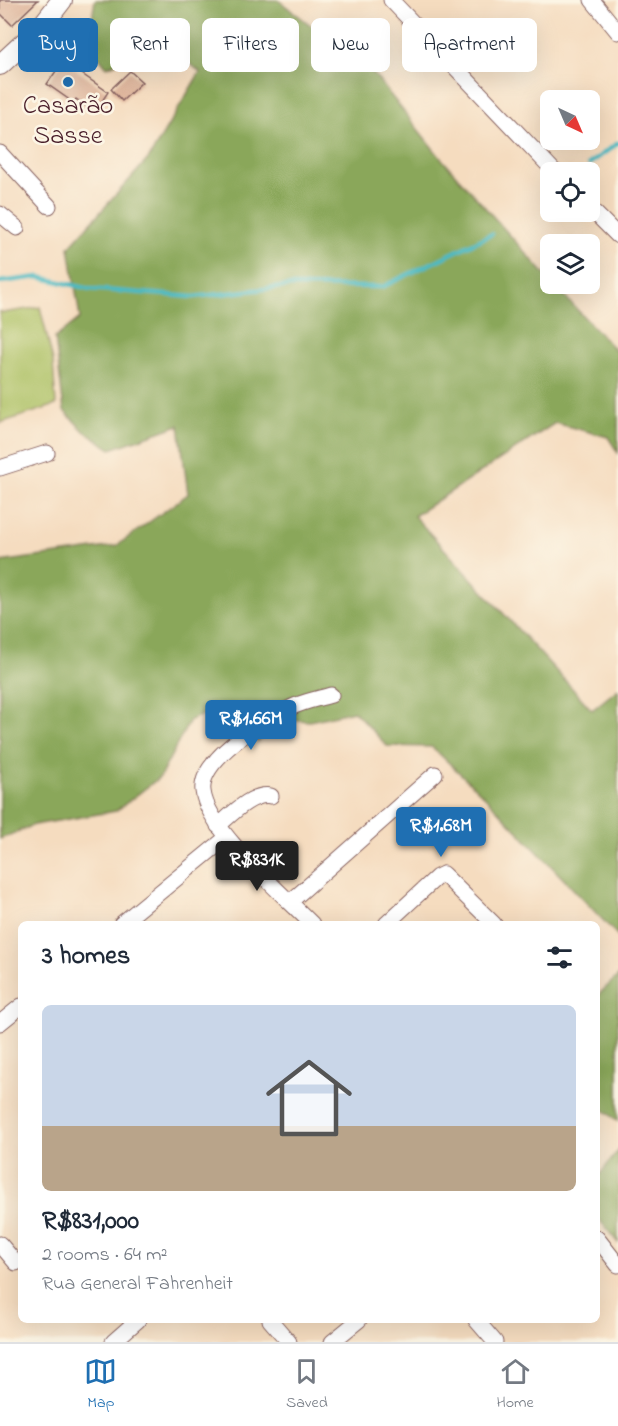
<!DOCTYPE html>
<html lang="en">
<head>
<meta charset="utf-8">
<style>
	:root { --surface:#fff; --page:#f6f6f7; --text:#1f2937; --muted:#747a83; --line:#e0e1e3; --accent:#1f6fb2 }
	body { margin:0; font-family:"Indie Flower",sans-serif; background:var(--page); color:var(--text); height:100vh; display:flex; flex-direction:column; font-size:22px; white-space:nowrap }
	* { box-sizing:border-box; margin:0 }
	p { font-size:20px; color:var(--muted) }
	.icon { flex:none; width:33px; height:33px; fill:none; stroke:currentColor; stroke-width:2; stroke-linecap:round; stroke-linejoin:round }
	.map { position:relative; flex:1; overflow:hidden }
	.details { position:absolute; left:18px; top:921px; width:582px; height:402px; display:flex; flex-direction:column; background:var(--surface); border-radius:9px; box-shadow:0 6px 24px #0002 }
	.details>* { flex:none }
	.hud { position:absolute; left:18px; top:18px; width:582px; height:54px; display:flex; gap:12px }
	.needle { width:39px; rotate:136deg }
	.tools { position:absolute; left:540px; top:90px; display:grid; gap:12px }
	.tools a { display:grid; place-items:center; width:60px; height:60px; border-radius:9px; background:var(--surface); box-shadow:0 6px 24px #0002; font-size:30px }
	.price { position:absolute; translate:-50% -51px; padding:0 14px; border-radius:6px; background:var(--accent); color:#fff; font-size:20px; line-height:39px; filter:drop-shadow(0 2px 3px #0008) }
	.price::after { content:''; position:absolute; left:50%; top:36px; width:18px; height:14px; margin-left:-9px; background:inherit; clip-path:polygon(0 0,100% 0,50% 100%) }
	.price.active { background:#222; color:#fff }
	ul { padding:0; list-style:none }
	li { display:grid; align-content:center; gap:12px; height:318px; padding:0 24px }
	li span { display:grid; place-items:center; height:186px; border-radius:9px; color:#555 }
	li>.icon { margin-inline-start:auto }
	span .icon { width:108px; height:108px; fill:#fffc; stroke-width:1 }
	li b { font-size:26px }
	h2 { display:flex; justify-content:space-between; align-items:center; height:72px; padding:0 24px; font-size:26px }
	.pill { padding:0 21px; border-radius:9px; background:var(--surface); box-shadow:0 6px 24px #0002; font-size:21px; line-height:54px }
	.pill.active { background:var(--accent); color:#fff }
	.menu { display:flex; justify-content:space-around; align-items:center; height:84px; border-top:2px solid var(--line); background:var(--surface); font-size:16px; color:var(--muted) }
	.menu a { display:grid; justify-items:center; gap:3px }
	.menu .active { color:var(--accent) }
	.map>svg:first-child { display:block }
</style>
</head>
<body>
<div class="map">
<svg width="618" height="1342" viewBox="0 0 618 1342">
	<rect width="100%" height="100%" fill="#fcf5e5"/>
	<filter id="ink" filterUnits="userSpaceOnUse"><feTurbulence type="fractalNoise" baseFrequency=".0167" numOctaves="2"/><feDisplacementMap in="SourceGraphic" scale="12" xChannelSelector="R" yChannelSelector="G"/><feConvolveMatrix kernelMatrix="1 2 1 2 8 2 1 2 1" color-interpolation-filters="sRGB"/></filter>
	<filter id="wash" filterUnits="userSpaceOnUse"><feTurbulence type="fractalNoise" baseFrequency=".008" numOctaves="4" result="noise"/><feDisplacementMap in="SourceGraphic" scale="24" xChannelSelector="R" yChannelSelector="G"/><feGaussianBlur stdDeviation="1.35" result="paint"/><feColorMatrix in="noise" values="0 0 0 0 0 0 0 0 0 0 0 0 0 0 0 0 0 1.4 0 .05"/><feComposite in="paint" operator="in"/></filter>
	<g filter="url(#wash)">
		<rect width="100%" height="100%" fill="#f5dcbf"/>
		<path fill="#adc165" stroke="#7c7048" stroke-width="1.5" d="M40,307l13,54 3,44 -56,18v-112l3,2z"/>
		<g fill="#8aa75a" stroke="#6a6342" stroke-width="1.5">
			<path d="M95,0h183l95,73 67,84 110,123v4h3l65,69v100l-10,-16 -53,-14 -141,93 178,194 26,-21v247l-133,-139 -53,-50 -45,-1 -33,-35 -44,10 -27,-2 -25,23 -28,-38 -40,16 -30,57 -44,34 -82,14 -34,14v-277l116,-16 72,-52 -9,-69 -68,24 -27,-18 -20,-20 -9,-73 25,-20 -11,-71 80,-89 51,-86 -36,-30 -57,25 -19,-24z"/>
			<path d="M618,976v145l-21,-16v-109z"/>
			<path d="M618,1151v92l-21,-26v-39z"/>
		</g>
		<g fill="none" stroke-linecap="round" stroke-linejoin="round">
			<g stroke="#4cbac3" stroke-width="4.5">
				<path d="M589,164l29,-21"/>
				<path d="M0,282l39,-5 51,12 103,8 99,-11 90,1 110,-53"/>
			</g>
		</g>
		<g id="blocks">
			<g fill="#dfb59b">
				<path d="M0,0h38l-26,25 -12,-12z"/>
				<path d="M63,61l45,31 -13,20 -19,-13 -2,4 -27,-19z"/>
				<path d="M130,71l12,11 -20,19 -11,-12z"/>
			</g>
		</g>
	</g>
	<g filter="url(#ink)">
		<use href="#blocks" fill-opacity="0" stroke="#86615f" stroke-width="1.5"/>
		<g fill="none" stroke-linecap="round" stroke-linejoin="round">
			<g stroke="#86615f" stroke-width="17">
				<g id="minor">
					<path d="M391,0l164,172"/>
					<path d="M592,0l26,32"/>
					<path d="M0,153l49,53"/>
					<path d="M590,208l28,28"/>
					<path d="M0,214l17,14"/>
					<path d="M0,468l47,-15"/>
					<path d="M218,826c13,-11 34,-34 53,-30"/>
					<path d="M290,902l145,-128"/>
					<path d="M121,924l105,-86"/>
					<path d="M312,924c-28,-29 -105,-94 -109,-133 -4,-31 60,-71 85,-82 13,-7 29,-10 43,-14"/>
					<path d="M386,924l51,-47 6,-3 51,50"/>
					<path d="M0,1023l21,-17"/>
					<path d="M597,1238l21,27"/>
					<path d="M0,1244l16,19"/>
					<path d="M270,1320l19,22"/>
					<path d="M476,1320l19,22"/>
					<path d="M113,1342l25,-22"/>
					<path d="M332,1342l27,-22"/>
				</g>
			</g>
			<g stroke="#86615f" stroke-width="22">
				<path id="major" d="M0,65l41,-38 21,-27"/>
			</g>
			<use href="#minor" stroke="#fff" stroke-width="15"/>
			<use href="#major" stroke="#fff" stroke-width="20"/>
		</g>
	</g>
	<circle fill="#1f6fb2" stroke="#fcf5e5" stroke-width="2" cx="68" cy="82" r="6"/>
	<g text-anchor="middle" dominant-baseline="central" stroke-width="5" stroke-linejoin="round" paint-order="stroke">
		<g font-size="26" fill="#4a1f2b" stroke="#fcf5e5">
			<text x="68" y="107">Casarão<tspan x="68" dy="30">Sasse</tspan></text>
		</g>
	</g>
</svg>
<div class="tools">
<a><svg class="needle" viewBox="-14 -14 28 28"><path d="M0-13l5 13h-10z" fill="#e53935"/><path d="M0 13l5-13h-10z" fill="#747a83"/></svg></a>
<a><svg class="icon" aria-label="locate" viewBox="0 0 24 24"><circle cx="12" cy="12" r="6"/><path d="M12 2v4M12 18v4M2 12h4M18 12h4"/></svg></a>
<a><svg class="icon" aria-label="layers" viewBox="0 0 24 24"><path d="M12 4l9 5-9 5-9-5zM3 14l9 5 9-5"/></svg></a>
</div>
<b class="price" style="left:251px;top:751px">R$1.66M</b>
<b class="price" style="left:441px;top:858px">R$1.68M</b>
<b class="price active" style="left:257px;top:892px">R$831K</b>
<div class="hud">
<a class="pill active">Buy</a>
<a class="pill">Rent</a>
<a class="pill">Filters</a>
<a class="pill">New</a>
<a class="pill">Apartment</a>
</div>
<section class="details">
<h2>3 homes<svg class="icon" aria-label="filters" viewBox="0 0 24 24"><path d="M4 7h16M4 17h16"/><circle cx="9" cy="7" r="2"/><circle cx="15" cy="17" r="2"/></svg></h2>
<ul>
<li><span style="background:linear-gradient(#c9d6e8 65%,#b9a48a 0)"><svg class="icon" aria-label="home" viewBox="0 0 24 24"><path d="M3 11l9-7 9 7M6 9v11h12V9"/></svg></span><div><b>R$831,000</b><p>2 rooms · 64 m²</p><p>Rua General Fahrenheit</p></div></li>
</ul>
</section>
</div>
<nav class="menu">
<a class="active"><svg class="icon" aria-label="map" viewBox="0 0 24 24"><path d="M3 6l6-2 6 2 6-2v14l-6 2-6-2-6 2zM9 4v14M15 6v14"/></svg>Map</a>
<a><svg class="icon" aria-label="saved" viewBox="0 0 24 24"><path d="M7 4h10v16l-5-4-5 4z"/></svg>Saved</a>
<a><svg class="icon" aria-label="home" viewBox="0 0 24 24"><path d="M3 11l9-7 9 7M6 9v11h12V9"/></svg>Home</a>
</nav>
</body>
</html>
